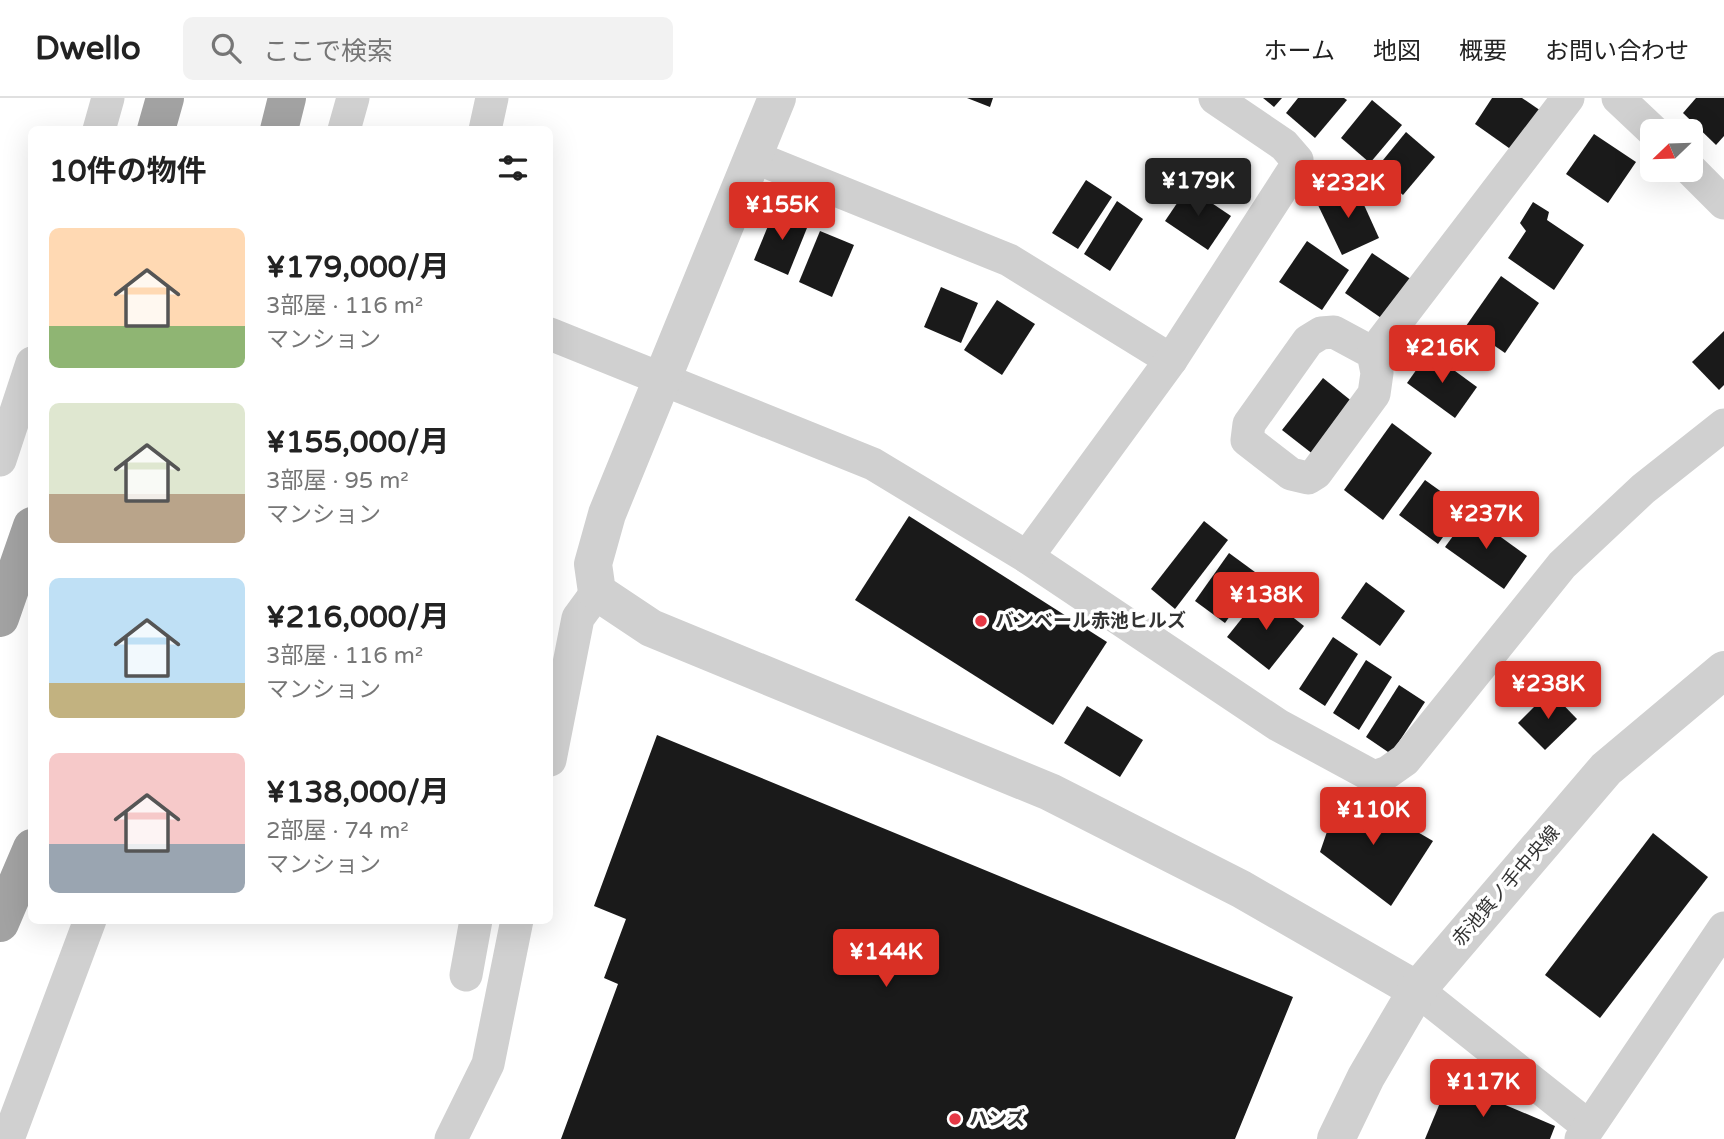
<!DOCTYPE html>
<html lang="ja">
<head>
<meta charset="utf-8">
<style>
	:root { --surface:#fff; --page:#f2f2f2; --text:#222; --muted:#767676; --line:#e0e0e0; --accent:#d93025 }
	body { margin:0; font-family:"Varela Round","Noto Sans JP",sans-serif; background:var(--page); color:var(--text); height:100vh; display:flex; flex-direction:column; font-size:26px; white-space:nowrap }
	* { box-sizing:border-box; margin:0 }
	p { font-size:23px; color:var(--muted) }
	.icon { flex:none; width:38px; height:38px; fill:none; stroke:currentColor; stroke-width:2; stroke-linecap:round; stroke-linejoin:round }
	.map { position:relative; flex:1; overflow:hidden }
	.side { position:absolute; left:28px; top:28px; width:525px; height:798px; display:flex; flex-direction:column; background:var(--surface); border-radius:10px; box-shadow:0 7px 28px #0002 }
	.side>* { flex:none }
	.needle { width:46px; rotate:247deg }
	.controls { position:absolute; left:1640px; top:21px; display:grid; gap:14px }
	.controls a { display:grid; place-items:center; width:63px; height:63px; border-radius:10px; background:var(--surface); box-shadow:0 7px 28px #0002; font-size:35px }
	.price { position:absolute; translate:-50% -60px; padding:0 16px; border-radius:7px; background:var(--accent); color:#fff; font-size:23px; line-height:46px; filter:drop-shadow(0 2px 4px #0008) }
	.price::after { content:''; position:absolute; left:50%; top:42px; width:21px; height:16px; margin-left:-10px; background:inherit; clip-path:polygon(0 0,100% 0,50% 100%) }
	.price.on { background:#222; color:#fff }
	ul { padding:0; list-style:none }
	li { display:flex; align-items:center; gap:21px; height:175px; padding:0 21px }
	li span { display:grid; place-items:center; flex:none; width:196px; height:140px; border-radius:10px; color:#555 }
	li>.icon { margin-inline-start:auto }
	span .icon { width:84px; height:84px; fill:#fffc; stroke-width:1 }
	li b { font-size:30px }
	h2 { display:flex; justify-content:space-between; align-items:center; height:84px; padding:0 21px; font-size:30px }
	header { display:flex; align-items:center; gap:42px; box-sizing:border-box; height:98px; padding:0 35px; background:var(--surface); border-bottom:2px solid var(--line) }
	header strong { font-size:33px }
	nav { display:flex; gap:38px; margin-inline-start:auto; font-size:24px }
	.search { width:490px; height:63px; background:var(--page); display:flex; align-items:center; gap:18px; box-sizing:border-box; padding:0 24px; border-radius:10px; color:var(--muted); font-size:26px }
	.map>svg:first-child { display:block }
</style>
</head>
<body>
<header>
<strong>Dwello</strong>
<div class="search"><svg class="icon" aria-label="search" viewBox="0 0 24 24"><circle cx="10" cy="10" r="6"/><path d="M15 15l6 6"/></svg>ここで検索</div>
<nav><a>ホーム</a><a>地図</a><a>概要</a><a>お問い合わせ</a></nav>
</header>
<div class="map">
<svg width="1724" height="1041" viewBox="0 0 1724 1041">
	<rect width="100%" height="100%" fill="#fff"/>
	<g fill="#1a1a1a">
		<path d="M967,0h26l-3,9z"/>
		<path d="M1263,0h19l-8,9z"/>
		<path d="M1298,0h46l3,2 -32,38 -29,-25z"/>
		<path d="M1492,0h30l22,15 -28,40 -41,-29z"/>
		<path d="M1696,0h28v38l-8,9 -33,-32z"/>
		<path d="M1372,2l30,25 -32,38 -29,-25z"/>
		<path d="M1406,34l29,25 -32,38 -29,-24z"/>
		<path d="M1594,36l42,28 -28,41 -42,-29z"/>
		<path d="M1086,82l26,17 -34,52 -26,-16z"/>
		<path d="M1355,87l24,53 -37,17 -25,-52z"/>
		<path d="M1188,89l43,29 -23,34 -43,-29z"/>
		<path d="M1117,103l26,18 -33,52 -26,-17z"/>
		<path d="M1533,104l16,10 -2,8 37,25 -30,45 -46,-32 18,-27 -6,-8z"/>
		<path d="M775,111l34,14 -21,52 -34,-15z"/>
		<path d="M820,133l34,14 -22,52 -33,-15z"/>
		<path d="M1307,143l42,29 -27,40 -43,-28z"/>
		<path d="M1372,155l43,29 -28,40 -42,-29z"/>
		<path d="M1501,178l38,27 -34,50 -39,-27z"/>
		<path d="M941,189l37,16 -17,40 -37,-16z"/>
		<path d="M997,202l38,24 -33,51 -38,-25z"/>
		<path d="M1724,233v54l-5,5 -27,-28z"/>
		<path d="M1429,254l48,35 -22,31 -48,-35z"/>
		<path d="M1323,280l31,25 -40,52 -32,-25z"/>
		<path d="M1392,325l40,30 -49,67 -39,-30z"/>
		<path d="M1425,382l39,28 -26,36 -39,-29z"/>
		<path d="M1469,416l58,42 -23,33 -59,-42z"/>
		<path d="M909,418l198,126 -54,83 -198,-125z"/>
		<path d="M1204,423l24,19 -53,69 -24,-20z"/>
		<path d="M1229,455l30,22 -34,48 -30,-22z"/>
		<path d="M1366,484l39,29 -25,35 -39,-28z"/>
		<path d="M1262,495l42,33 -35,44 -42,-33z"/>
		<path d="M1333,539l25,17 -33,52 -26,-17z"/>
		<path d="M1366,562l26,17 -33,53 -26,-17z"/>
		<path d="M1399,587l26,17 -34,52 -25,-17z"/>
		<path d="M1550,593l27,28 -32,31 -27,-27z"/>
		<path d="M1087,608l56,34 -23,37 -56,-34z"/>
		<path d="M657,637l636,262 -58,142h-674l57,-155 -14,-6 22,-59 -32,-13z"/>
		<path d="M1342,690l91,53 -42,65 -71,-54z"/>
		<path d="M1653,735l55,44 -108,141 -55,-43z"/>
		<path d="M1449,983l106,45 -5,13h-125z"/>
	</g>
	<g fill="none" stroke-linecap="round" stroke-linejoin="round">
		<g stroke="#d0d0d0" stroke-width="33">
			<path d="M1618,0l35,33"/>
			<path d="M99,32l9,-32"/>
			<path d="M344,32l9,-32"/>
			<path d="M485,32l7,-32"/>
			<path d="M754,59l255,103 162,100"/>
			<path d="M1690,71l34,34"/>
			<path d="M1334,234l39,21 4,20 -3,21 -58,79 -8,5 -17,-4 -44,-34 2,-16 59,-83 13,-8z"/>
			<path d="M550,236l323,130 154,93 251,168 96,52 14,-5 17,-12 157,-195 81,-76 81,-64"/>
			<path d="M1373,255l195,-255"/>
			<path d="M0,362l32,-97"/>
			<path d="M1027,459l144,-197 124,-192 2,-8 -13,-15 -69,-47"/>
			<path d="M550,662l28,-142 19,-26"/>
			<path d="M466,877l10,-55"/>
			<path d="M1417,892l171,136"/>
			<path d="M8,1041l82,-219"/>
			<path d="M451,1041l37,-75 29,-144"/>
			<path d="M1581,1041l143,-211"/>
		</g>
		<g stroke="#d0d0d0" stroke-width="38">
			<path d="M777,0l-170,416 -14,50 4,28 54,36 399,164 191,97 176,101"/>
			<path d="M1336,1041l30,-62 51,-87 189,-221 118,-99"/>
		</g>
		<g stroke="#a2a2a2" stroke-width="38">
			<path d="M156,32l9,-32"/>
			<path d="M279,32l8,-32"/>
			<path d="M0,520l32,-92"/>
			<path d="M0,825l32,-75"/>
		</g>
	</g>
	<g fill="#e63946" stroke="#fff" stroke-width="2.5">
		<circle cx="981" cy="523" r="7"/>
		<circle cx="955" cy="1021" r="7"/>
	</g>
	<g text-anchor="middle" dominant-baseline="central" stroke-width="7" stroke-linejoin="round" paint-order="stroke">
		<g font-size="19" font-weight="bold" fill="#333" stroke="#fff" text-anchor="start">
			<text x="995" y="523">バンベール赤池ヒルズ</text>
			<text x="969" y="1021">ハンズ</text>
		</g>
		<g font-size="19" fill="#333" stroke="#fff">
			<text transform="translate(1506 788) rotate(-49)">赤池箕ノ手中央線</text>
		</g>
	</g>
</svg>
<div class="controls">
<a><svg class="needle" viewBox="-14 -14 28 28"><path d="M0-13l5 13h-10z" fill="#e53935"/><path d="M0 13l5-13h-10z" fill="#767676"/></svg></a>
</div>
<b class="price on" style="left:1198px;top:120px">¥179K</b>
<b class="price" style="left:1348px;top:122px">¥232K</b>
<b class="price" style="left:782px;top:144px">¥155K</b>
<b class="price" style="left:1442px;top:287px">¥216K</b>
<b class="price" style="left:1486px;top:453px">¥237K</b>
<b class="price" style="left:1266px;top:534px">¥138K</b>
<b class="price" style="left:1548px;top:623px">¥238K</b>
<b class="price" style="left:1373px;top:749px">¥110K</b>
<b class="price" style="left:886px;top:891px">¥144K</b>
<b class="price" style="left:1483px;top:1021px">¥117K</b>
<section class="side">
<h2>10件の物件<svg class="icon" aria-label="filters" viewBox="0 0 24 24"><path d="M4 7h16M4 17h16"/><circle cx="9" cy="7" r="2"/><circle cx="15" cy="17" r="2"/></svg></h2>
<ul>
<li><span style="background:linear-gradient(#ffd9b3 70%,#8fb573 0)"><svg class="icon" aria-label="home" viewBox="0 0 24 24"><path d="M3 11l9-7 9 7M6 9v11h12V9"/></svg></span><div><b>¥179,000/月</b><p>3部屋 · 116 m²</p><p>マンション</p></div></li>
<li><span style="background:linear-gradient(#dfe7d0 65%,#b9a48a 0)"><svg class="icon" aria-label="home" viewBox="0 0 24 24"><path d="M3 11l9-7 9 7M6 9v11h12V9"/></svg></span><div><b>¥155,000/月</b><p>3部屋 · 95 m²</p><p>マンション</p></div></li>
<li><span style="background:linear-gradient(#bfe0f5 75%,#c2b280 0)"><svg class="icon" aria-label="home" viewBox="0 0 24 24"><path d="M3 11l9-7 9 7M6 9v11h12V9"/></svg></span><div><b>¥216,000/月</b><p>3部屋 · 116 m²</p><p>マンション</p></div></li>
<li><span style="background:linear-gradient(#f6c9c9 65%,#9aa5b1 0)"><svg class="icon" aria-label="home" viewBox="0 0 24 24"><path d="M3 11l9-7 9 7M6 9v11h12V9"/></svg></span><div><b>¥138,000/月</b><p>2部屋 · 74 m²</p><p>マンション</p></div></li>
</ul>
</section>
</div>
</body>
</html>
